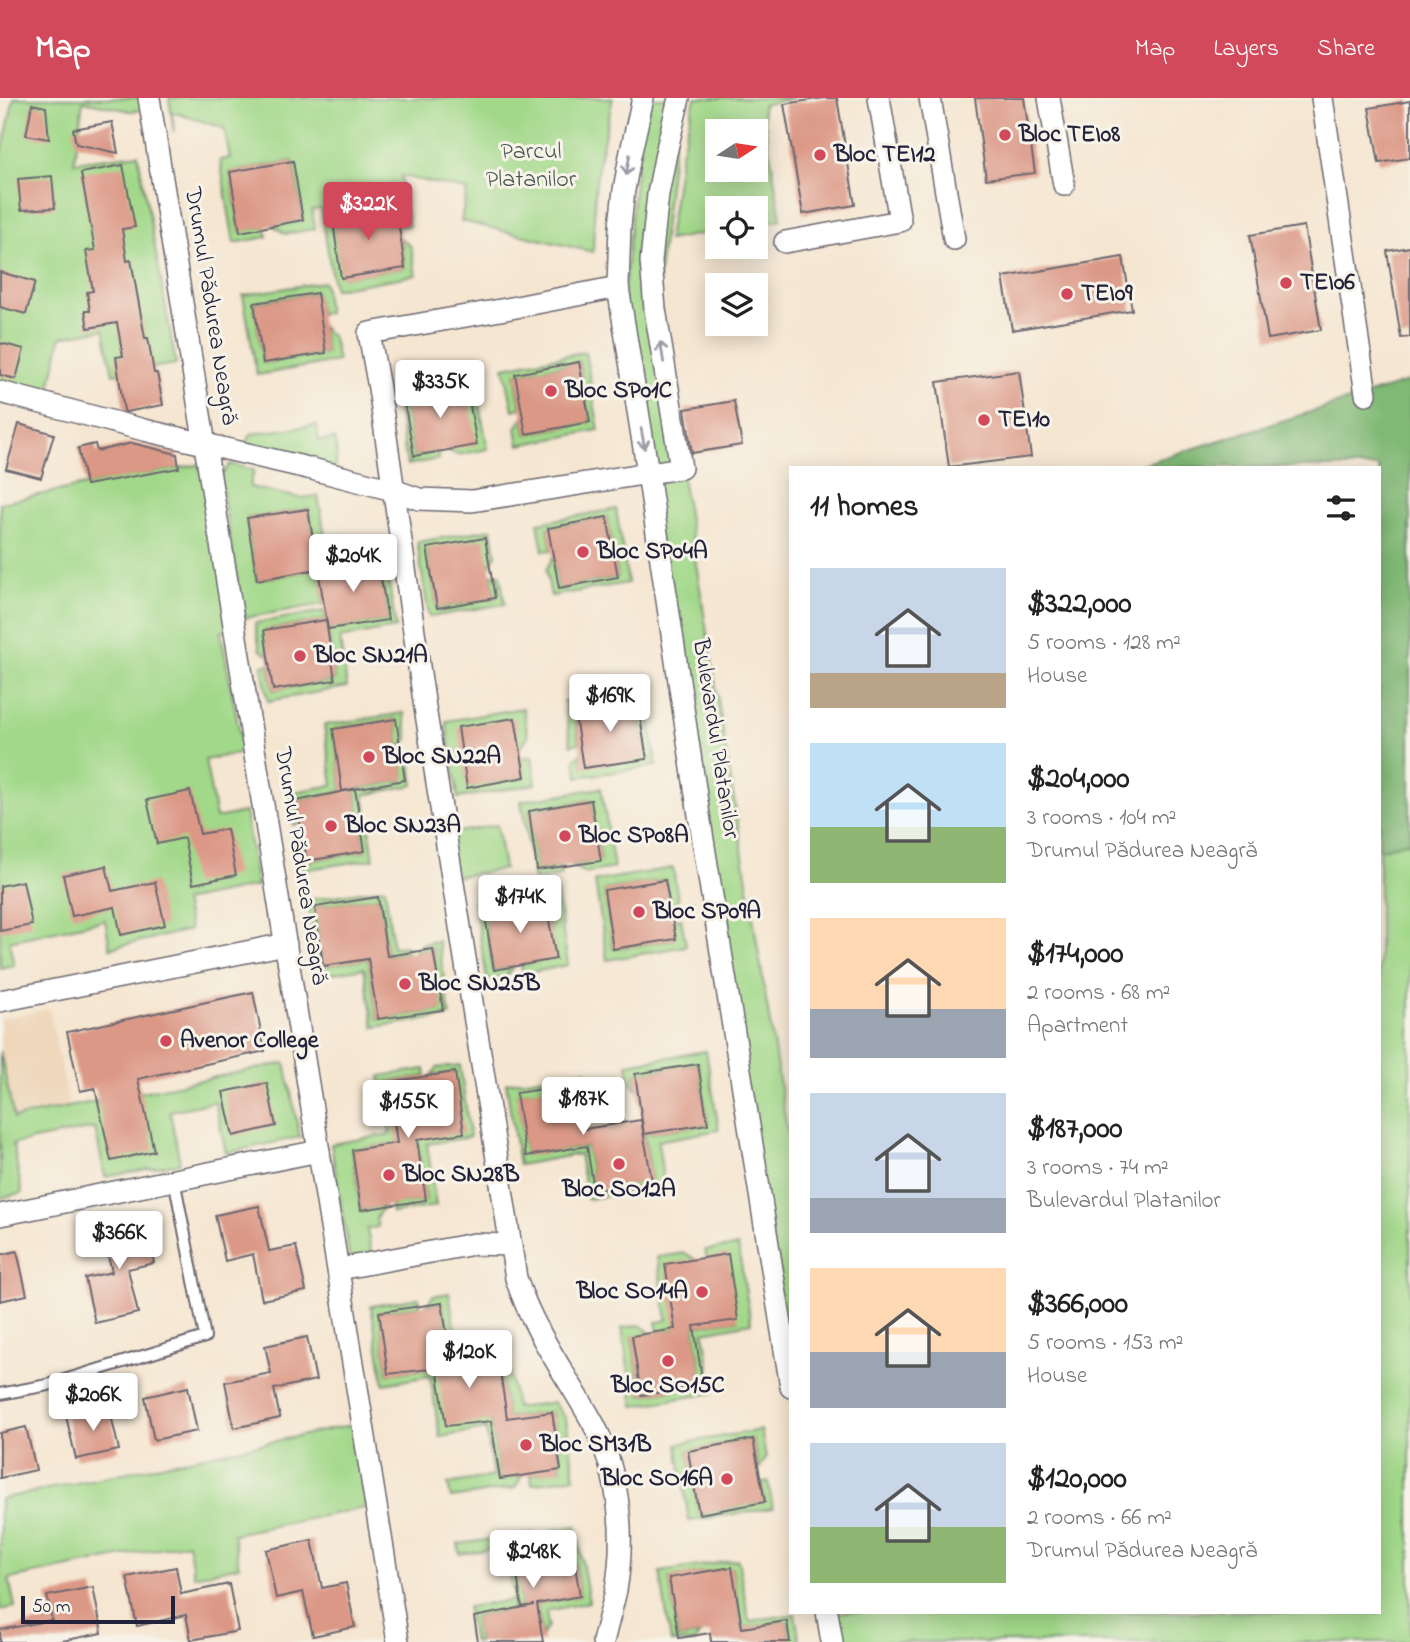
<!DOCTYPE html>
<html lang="en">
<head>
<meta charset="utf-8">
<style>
	:root { --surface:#fff; --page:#f2f2f2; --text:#222; --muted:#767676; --accent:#d1495b }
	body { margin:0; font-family:"Indie Flower",sans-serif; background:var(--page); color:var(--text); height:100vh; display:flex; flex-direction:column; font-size:26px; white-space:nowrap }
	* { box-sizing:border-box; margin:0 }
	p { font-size:23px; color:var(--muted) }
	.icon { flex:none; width:38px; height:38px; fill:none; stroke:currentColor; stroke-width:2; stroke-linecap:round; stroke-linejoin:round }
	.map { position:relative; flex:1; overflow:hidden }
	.drawer { position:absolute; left:789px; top:368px; width:592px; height:1148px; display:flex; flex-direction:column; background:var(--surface); border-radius:0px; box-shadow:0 4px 18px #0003 }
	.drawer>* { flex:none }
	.needle { width:46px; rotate:78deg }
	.fabs { position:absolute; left:705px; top:21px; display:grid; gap:14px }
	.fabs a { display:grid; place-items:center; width:63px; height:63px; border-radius:0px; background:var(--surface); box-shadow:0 4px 18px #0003; font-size:35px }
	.scale { position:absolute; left:21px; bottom:18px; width:154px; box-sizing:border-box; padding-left:7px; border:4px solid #22223b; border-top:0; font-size:19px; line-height:24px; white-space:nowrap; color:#22223b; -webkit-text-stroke:5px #f7f3e8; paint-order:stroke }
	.price { position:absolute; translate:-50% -60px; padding:0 16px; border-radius:7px; background:#fff; color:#222; font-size:23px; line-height:46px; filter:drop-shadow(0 2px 4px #0008) }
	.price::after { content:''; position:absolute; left:50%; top:42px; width:21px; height:16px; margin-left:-10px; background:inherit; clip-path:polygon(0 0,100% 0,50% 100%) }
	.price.current { background:var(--accent); color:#fff }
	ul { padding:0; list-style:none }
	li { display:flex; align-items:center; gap:21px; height:175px; padding:0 21px }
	li span { display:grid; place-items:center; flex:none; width:196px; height:140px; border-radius:0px; color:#555 }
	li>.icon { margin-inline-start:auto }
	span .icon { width:84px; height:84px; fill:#fffc; stroke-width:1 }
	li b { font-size:30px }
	h2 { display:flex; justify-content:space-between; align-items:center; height:84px; padding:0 21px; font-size:30px }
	header { display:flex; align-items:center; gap:42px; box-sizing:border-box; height:98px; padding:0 35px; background:var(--accent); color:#fff }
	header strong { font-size:33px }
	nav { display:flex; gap:38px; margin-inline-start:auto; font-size:24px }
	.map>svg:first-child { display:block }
</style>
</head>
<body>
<header>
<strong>Map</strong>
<nav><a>Map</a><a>Layers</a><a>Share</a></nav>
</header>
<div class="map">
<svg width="1410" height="1544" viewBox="0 0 1410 1544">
	<rect width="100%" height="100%" fill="#f7f3e8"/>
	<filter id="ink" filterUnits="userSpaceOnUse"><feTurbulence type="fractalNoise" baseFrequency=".0143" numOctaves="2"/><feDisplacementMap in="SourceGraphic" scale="14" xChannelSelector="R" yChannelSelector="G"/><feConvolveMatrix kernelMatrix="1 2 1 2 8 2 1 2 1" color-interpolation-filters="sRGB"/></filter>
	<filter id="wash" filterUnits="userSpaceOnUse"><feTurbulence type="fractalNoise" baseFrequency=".00686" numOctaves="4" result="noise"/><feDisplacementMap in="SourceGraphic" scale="28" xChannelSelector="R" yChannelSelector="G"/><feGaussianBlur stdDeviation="1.57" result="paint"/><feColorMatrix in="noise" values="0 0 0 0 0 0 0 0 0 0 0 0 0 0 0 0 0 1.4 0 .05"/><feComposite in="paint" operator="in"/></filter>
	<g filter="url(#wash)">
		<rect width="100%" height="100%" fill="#f5e6d1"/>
		<path fill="#eed7bb" d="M49,911l20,97 -69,15v-102z"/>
		<g fill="#a1d889" stroke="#627d62" stroke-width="2" fill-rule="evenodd">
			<path d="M14,0h135l2,11 -21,2 -47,-10 -9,61 64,-8 38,210 -63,10 -9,-45 -43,8 -12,56 -49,-12v-220z"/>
			<path d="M169,0h444l-14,62 -4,31 -2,61 -132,-31 6,-31 -66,-14 8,50 -10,1 -4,-21 -63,10 10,61 63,-9 -4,-30 10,9 5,28 -82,14 -13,-80 -9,1 3,19 -30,5 -12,-9 30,-5 -10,-59 -63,11 10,59 25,-4 2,10 -33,6 -14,-83 10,-2 -6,-30 -52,-16 2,20z"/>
			<path d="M643,0h36l-24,211 136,845v233l-169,-1073z"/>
			<path d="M695,0h99l-32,7 19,114 -25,5v-16h-38l-1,23 -49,9 12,-82zM756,33v39h-38v-39z"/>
			<path d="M324,184l4,31 -8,1 -4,-21 -62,10 9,60 63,-10 -4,-26 11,11 5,23 -81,14 -14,-80z"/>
			<path d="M585,254l14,78 -80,15 -3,-17 7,-11 3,17 64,-12 -11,-60 -64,12 6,34 -8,2 -9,-43z"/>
			<path d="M473,275l15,76 -30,6 -10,-5 17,-67 -62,12 11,61 24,-4 1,7 -32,6 -13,-78z"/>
			<path d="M317,327l2,16 16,-2 2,15 -2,14 -90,-22 6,-12z"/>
			<path d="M209,365l26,166 -14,3 22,120 -38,8 11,58 29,-6 12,74 -73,15 6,29 -80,18 -5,-28 -96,21 5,24 -14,3v-465l119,-25z"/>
			<path d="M230,366l24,6 -4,17 50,11 18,-2 11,62 54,-10 13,80 -56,10 7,49 -79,14 -6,-35 7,-2 4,26 62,-10 -7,-51 60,-9 -10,-59 -59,8 5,35 -81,14 -23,-140zM308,411l10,60 -61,11 -10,-62z"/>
			<path d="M616,411l12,74 -77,13 -5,-26 7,-13 6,31 59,-11 -11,-60 -59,11 4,22 -9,1 -5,-28z"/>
			<path d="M492,431l4,26 -7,11 -62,-17 10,59 58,-10 -4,-23 9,-1 5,30 -76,13 -12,-75z"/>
			<path d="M325,513l1,9 -61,10 3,25 -8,-5 -5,-27z"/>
			<path d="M645,590l12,78 -79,11 -3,-17 5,-6 3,13 63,-9 -8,-58 -64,9 5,34 -8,2 -7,-44z"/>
			<path d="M523,610l5,28 -8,13 -52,38 56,-10 -3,-19 11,-2 4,28 -78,14 -12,-77z"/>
			<path d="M404,615l4,26 -8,10 -4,-30 -62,10 8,62 -46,10 4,22 -7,2 -5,-32 45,-8 -9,-60z"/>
			<path d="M410,660l4,27 -50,10 10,64 -72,11 -3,-21 4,-11 5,23 57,-10 -10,-62 49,-9 -2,-21z"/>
			<path d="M601,690l13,80 -29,5 -13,-7 29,-6 -10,-60 -62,11 8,59 23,-2 1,8 -27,4 -13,-79z"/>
			<path d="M497,727l7,44 -51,8 -6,-43z"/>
			<path d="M1410,743v801h-578l-5,-30h552v-762z"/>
			<path d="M673,770l5,31 -8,11 -5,-30 -61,10 9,59 62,-10 -3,-19 9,-2 5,28 -79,14 -12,-79z"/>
			<path d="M556,789l12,78 -45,9 -2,-9 34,-6 -10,-60 -61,11 9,60 20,-3 -8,10 -18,3 -13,-79z"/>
			<path d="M385,790l8,59 13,-1 1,7 -20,3 -9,-59 -62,10 3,33h-6l-5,-40z"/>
			<path d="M438,843l12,75 -76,11 -10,-59 -45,8 -3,-17 4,-9 3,16 45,-7 10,60 64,-9 -9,-61 -18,3 6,-8z"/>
			<path d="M0,953l14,67 271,-55 15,74 -74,16 -11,-51 -45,9 10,52 -75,14 -10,-49 -82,16 9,49 -22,5z"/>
			<path d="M706,953l13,79 -61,11 6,45 -77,13 -8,-45 -60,11 -13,-82 80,-12 2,18 -9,11 -2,-16 -60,9 9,62 61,-9 7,44 58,-9 -8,-47 64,-10 -10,-60 -63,10 2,15 -6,-5 -4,-20z"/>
			<path d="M460,967l10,72 -43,7 9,62 -44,7 -1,-8 35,-5 -9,-60 38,-68 -23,3 5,-7z"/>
			<path d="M425,971l1,7 -38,6 10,61 -46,7 9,60 23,-4 -8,12 2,9 -11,2 6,34 -22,4 -20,-123 59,-10 -10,-58z"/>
			<path d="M738,1148l13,77 -47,9 9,61 -79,13 -12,-78 18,-3 11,8 -19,4 9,58 62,-9 -9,-60 43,-6 -30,-62 -2,-8z"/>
			<path d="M685,1155l11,7 -21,69 -17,3 -2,-10 11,-2 -10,-63z"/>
			<path d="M449,1195l10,63 14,-2 1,8 -22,3 -10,-62 -16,2 7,-9z"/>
			<path d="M419,1200l1,8 -41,6 9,62 49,-6 54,53 9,58 22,-3 -7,12 -64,10 -3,-14 45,-8 -7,-47 -46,8 -10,-61 -46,8 -13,-78z"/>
			<path d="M506,1249l10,61 37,-6 13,17 9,58 -43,7 -1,-10 30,-5 -9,-57 -45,6 -9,-59 -16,2 6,-11z"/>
			<path d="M356,1326l13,83 -136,27 6,32 -45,10 -6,-33 -179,36 6,28 -15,3v-111z"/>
			<path d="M761,1332l5,28 -7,11 -6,-30 -65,12 11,63 66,-13 -4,-18 7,-2 5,27 -84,13 -12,-77z"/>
			<path d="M576,1428l13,76 -43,9 2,15 -6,9 -5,-31 43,-8 -10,-61 -19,3 -1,-8z"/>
			<path d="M533,1435l10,6 -31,6 10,62 -48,10 4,25h-5l-6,-35 47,-7 -9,-53 -45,7 -2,-10z"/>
			<path d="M738,1462l11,61 46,-7 5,28h-10l-3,-21 -45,7 -10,-60 -63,10 10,60 20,-3 -5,7h-23l-11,-70z"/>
		</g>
		<path fill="#80b875" stroke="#516d58" stroke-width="2" d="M1410,283v460l-31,9v-383h-245z"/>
		<g id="blocks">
			<g fill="#dc9886">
				<path d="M824,0h13l18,107 -52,9 -19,-110z"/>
				<path d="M975,0h49l11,75 -49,6z"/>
				<path d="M1410,3v57l-31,5 -10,-55z"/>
				<path d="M32,6l14,3 3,32 -23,-4z"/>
				<path d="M112,24l6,31 -42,-9 -3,-15z"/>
				<path d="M293,63l10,59 -63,12 -10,-60z"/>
				<path d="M123,67l12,62 -13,2 5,32 4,-1 14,78h3l6,35h3l6,32 -37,7 -2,-1 -8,-54 7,-1 -6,-33 -29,5 -3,-17h5l-3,-19 6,-1 -7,-40 9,-1 -14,-77z"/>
				<path d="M52,78l3,32 -34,2 -3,-31z"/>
				<path d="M396,108l9,62 -64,10 -9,-63z"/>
				<path d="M1304,128l17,104 -53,9 -18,-104z"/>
				<path d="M1410,149v90l-9,1 -14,-87z"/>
				<path d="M1123,159l9,53 -120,20 -9,-53z"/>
				<path d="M0,174l35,10 -9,32 -26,-7z"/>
				<path d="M317,195l9,60 -63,10 -9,-60z"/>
				<path d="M0,245l24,6 -8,30 -16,-4z"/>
				<path d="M579,264l11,60 -64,12 -11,-60z"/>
				<path d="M1019,273l12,86 -82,10 -12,-85z"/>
				<path d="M466,285l11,62 -63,11 -11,-61z"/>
				<path d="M734,303l8,44 -50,8 -7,-44z"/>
				<path d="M19,326l35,10 -13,44 -35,-9z"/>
				<path d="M132,345l45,11 2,14 -93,17 -8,-37 17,-4 2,7z"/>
				<path d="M308,411l10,60 -61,11 -10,-62z"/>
				<path d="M607,419l11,60 -59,11 -11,-60z"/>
				<path d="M485,440l10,60 -58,10 -10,-60z"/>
				<path d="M378,462l10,60 -60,9 -10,-60z"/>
				<path d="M326,522l9,60 -62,10 -9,-60z"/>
				<path d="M637,601l10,60 -64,9 -9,-59z"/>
				<path d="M515,620l10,59 -58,11 -9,-61z"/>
				<path d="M396,621l9,61 -63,11 -9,-62z"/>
				<path d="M355,691l10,62 -58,10 -11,-60z"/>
				<path d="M190,693l10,43 27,-5 9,46 -43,9 -9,-46 -27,6 -10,-44z"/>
				<path d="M591,702l10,61 -64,9 -8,-59z"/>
				<path d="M106,768l6,25 43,-9 10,43 -44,10 -6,-28 -43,9 -9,-41z"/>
				<path d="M665,782l11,59 -63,10 -9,-59z"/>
				<path d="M23,783l9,44 -32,6v-45z"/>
				<path d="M378,799l9,59 46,-7 10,61 -65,9 -10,-60 -45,7 -8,-59z"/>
				<path d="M545,801l11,60 -62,11 -10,-60z"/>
				<path d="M253,894l12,59 -127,28 16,72 -43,10 -16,-73 -15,3 -13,-59z"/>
				<path d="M698,966l10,60 -64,10 -9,-60z"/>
				<path d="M455,974l9,61 -47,7 9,60 -65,10 -9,-60 45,-7 -9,-61z"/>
				<path d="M267,985l9,43 -43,10 -10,-44z"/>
				<path d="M577,986l7,45 57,-9 11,61 -58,10 -7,-45 -61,10 -10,-63z"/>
				<path d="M259,1108l10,45 27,-5 10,45 -44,9 -9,-46 -28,7 -10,-46z"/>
				<path d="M144,1121l10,44 -26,6 10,44 -43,10 -10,-45 27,-6 -11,-44z"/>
				<path d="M17,1153l10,44 -27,6v-46z"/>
				<path d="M728,1156l10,66 -44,6 9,60 -62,9 -9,-59 43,-7 -10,-65z"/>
				<path d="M442,1205l10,63 46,-8 9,60 45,-6 9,58 -61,9 -9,-58 -45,5 -9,-58 -49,6 -9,-62z"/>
				<path d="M307,1239l9,43 -42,9 6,29 -46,10 -9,-46 46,-9 -6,-27z"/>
				<path d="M188,1289l9,44 -43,9 -9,-43z"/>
				<path d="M109,1308l10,44 -43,9 -10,-43z"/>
				<path d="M26,1329l10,43 -36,8v-45z"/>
				<path d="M753,1341l12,63 -66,12 -11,-63z"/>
				<path d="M570,1437l10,61 -43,8 6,38h-65l-4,-25 60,-12 -12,2 -10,-63z"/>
				<path d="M312,1442l10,48 24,-5 9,44 -42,9 -10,-44 -27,6 -10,-48z"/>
				<path d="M176,1469l5,27 48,-10 9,47 -47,9 -5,-25 -49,11 -10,-49z"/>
				<path d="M732,1469l10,61 45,-7 3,21h-79l-1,-9 -31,5 -10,-60z"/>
				<path d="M93,1489l9,46 -45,9h-57v-12l52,-10 -5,-24z"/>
			</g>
		</g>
	</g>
	<g filter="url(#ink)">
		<use href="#blocks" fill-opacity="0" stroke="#6c6770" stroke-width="2"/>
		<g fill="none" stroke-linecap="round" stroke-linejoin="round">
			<g stroke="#6c6770" stroke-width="14">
				<path id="lane" d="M0,1296l48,-9 157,-48 -31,-158"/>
			</g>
			<g stroke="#6c6770" stroke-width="24">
				<g id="street">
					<path d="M149,0l249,1544"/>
					<path d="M643,0l-13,58 -6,34 -4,36 -2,61 30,186 51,342 92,572"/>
					<path d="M930,0l24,141"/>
					<path d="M1049,0l15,87"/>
					<path d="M1322,0l44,296"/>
					<path d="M785,144l115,-21 -21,-123"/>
					<path d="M0,294l144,38 164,38 85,22 26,9 53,2 209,-33 -26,-159 -4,-48 7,-67 8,-41 13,-55"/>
					<path d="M0,903l286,-57"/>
					<path d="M0,1117l319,-64"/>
					<path d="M339,1171l135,-25 37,1"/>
					<path d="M827,1514l5,30"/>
					<path d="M603,1544c4,-17 9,-34 13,-52 10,-59 3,-124 -28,-176 -26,-45 -56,-86 -72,-136l-92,-577 -45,-313 -10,-55 137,-24 112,-22"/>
				</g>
			</g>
			<use href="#lane" stroke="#fff" stroke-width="10"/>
			<use href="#street" stroke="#fff" stroke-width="21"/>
		</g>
		<defs><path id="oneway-shaft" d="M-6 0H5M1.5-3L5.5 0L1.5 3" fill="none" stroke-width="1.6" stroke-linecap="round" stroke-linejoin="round" transform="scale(1.75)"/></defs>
		<g stroke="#9c9ca7">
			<use href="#oneway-shaft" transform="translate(628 67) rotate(100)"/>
			<use href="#oneway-shaft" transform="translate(662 254) rotate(-99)"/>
			<use href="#oneway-shaft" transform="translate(643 341) rotate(80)"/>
		</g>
	</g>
	<g fill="#d1495b" stroke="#f7f3e8" stroke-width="2.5">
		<circle cx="1005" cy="37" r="7"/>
		<circle cx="820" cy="57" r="7"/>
		<circle cx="1286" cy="185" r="7"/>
		<circle cx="1067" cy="196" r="7"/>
		<circle cx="551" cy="293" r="7"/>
		<circle cx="984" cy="322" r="7"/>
		<circle cx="583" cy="454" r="7"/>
		<circle cx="300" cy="558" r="7"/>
		<circle cx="369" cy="659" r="7"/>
		<circle cx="331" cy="728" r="7"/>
		<circle cx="565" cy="738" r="7"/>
		<circle cx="639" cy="814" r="7"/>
		<circle cx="405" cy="886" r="7"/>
		<circle cx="166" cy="943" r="7"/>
		<circle cx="619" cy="1066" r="7"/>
		<circle cx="389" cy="1077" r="7"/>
		<circle cx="702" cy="1194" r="7"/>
		<circle cx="668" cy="1263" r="7"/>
		<circle cx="526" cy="1347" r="7"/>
		<circle cx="727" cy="1381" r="7"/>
	</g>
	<g text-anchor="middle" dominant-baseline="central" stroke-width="6" stroke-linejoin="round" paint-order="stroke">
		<g font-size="24" font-weight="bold" fill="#22223b" stroke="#f7f3e8" text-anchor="start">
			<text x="1019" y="37">Bloc TEI08</text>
			<text x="834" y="57">Bloc TEI12</text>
			<text x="1300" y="185">TEI06</text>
			<text x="1081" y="196">TEI09</text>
			<text x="565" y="293">Bloc SP01C</text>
			<text x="998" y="322">TEI10</text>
			<text x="597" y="454">Bloc SP04A</text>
			<text x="314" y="558">Bloc SN21A</text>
			<text x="383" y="659">Bloc SN22A</text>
			<text x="345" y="728">Bloc SN23A</text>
			<text x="579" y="738">Bloc SP08A</text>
			<text x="653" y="814">Bloc SP09A</text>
			<text x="419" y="886">Bloc SN25B</text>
			<text x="180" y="943">Avenor College</text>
			<text x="403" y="1077">Bloc SN28B</text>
			<text x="619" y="1092" text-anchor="middle">Bloc SO12A</text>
			<text x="688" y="1194" text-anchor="end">Bloc SO14A</text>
			<text x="668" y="1288" text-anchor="middle">Bloc SO15C</text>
			<text x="540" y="1347">Bloc SM31B</text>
			<text x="713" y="1381" text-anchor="end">Bloc SO16A</text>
		</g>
		<g font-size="24" fill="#485952" stroke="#f7f3e8">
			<text x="531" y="54">Parcul<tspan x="531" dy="28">Platanilor</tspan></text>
		</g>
		<g font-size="24" fill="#22223b" stroke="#f7f3e8">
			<text transform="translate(210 208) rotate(81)">Drumul Pădurea Neagră</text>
			<text transform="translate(715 641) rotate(81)">Bulevardul Platanilor</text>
			<text transform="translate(300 768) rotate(81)">Drumul Pădurea Neagră</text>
		</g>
	</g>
</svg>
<div class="fabs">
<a><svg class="needle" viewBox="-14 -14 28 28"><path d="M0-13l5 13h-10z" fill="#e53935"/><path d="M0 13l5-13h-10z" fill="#767676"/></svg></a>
<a><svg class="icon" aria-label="locate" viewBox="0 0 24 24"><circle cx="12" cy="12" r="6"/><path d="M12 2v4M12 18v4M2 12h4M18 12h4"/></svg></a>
<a><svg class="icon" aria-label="layers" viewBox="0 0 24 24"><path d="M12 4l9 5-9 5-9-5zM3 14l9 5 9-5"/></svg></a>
</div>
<div class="scale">50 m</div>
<b class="price current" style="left:368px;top:144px">$322K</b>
<b class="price" style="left:440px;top:322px">$335K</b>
<b class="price" style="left:353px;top:496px">$204K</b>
<b class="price" style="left:610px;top:636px">$169K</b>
<b class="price" style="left:520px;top:837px">$174K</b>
<b class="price" style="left:583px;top:1039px">$187K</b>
<b class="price" style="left:408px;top:1042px">$155K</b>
<b class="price" style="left:119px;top:1173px">$366K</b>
<b class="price" style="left:469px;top:1292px">$120K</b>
<b class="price" style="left:93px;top:1335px">$206K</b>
<b class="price" style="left:533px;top:1492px">$248K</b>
<section class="drawer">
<h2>11 homes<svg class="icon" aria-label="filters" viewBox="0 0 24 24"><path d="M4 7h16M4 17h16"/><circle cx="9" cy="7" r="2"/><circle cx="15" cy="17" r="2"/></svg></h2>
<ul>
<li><span style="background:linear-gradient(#c9d6e8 75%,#b9a48a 0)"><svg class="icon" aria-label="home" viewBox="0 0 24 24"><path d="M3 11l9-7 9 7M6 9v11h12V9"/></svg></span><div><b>$322,000</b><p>5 rooms · 128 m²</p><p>House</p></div></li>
<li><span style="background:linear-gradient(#bfe0f5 60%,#8fb573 0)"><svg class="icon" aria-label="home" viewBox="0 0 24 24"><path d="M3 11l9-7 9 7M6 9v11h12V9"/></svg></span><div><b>$204,000</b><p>3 rooms · 104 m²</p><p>Drumul Pădurea Neagră</p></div></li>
<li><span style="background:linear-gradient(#ffd9b3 65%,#9aa5b1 0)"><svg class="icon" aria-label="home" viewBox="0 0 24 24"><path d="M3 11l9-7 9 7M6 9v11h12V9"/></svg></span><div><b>$174,000</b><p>2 rooms · 68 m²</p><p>Apartment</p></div></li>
<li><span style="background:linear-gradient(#c9d6e8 75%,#9aa5b1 0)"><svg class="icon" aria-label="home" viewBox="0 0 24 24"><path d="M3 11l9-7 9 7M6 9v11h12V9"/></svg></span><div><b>$187,000</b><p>3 rooms · 74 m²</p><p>Bulevardul Platanilor</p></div></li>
<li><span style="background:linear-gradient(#ffd9b3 60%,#9aa5b1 0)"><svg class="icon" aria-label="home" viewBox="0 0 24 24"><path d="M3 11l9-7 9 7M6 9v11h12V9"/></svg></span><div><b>$366,000</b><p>5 rooms · 153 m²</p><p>House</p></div></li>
<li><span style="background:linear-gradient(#c9d6e8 60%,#8fb573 0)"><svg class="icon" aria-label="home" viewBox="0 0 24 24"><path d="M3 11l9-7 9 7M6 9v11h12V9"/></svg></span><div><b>$120,000</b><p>2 rooms · 66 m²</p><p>Drumul Pădurea Neagră</p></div></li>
</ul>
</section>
</div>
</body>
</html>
